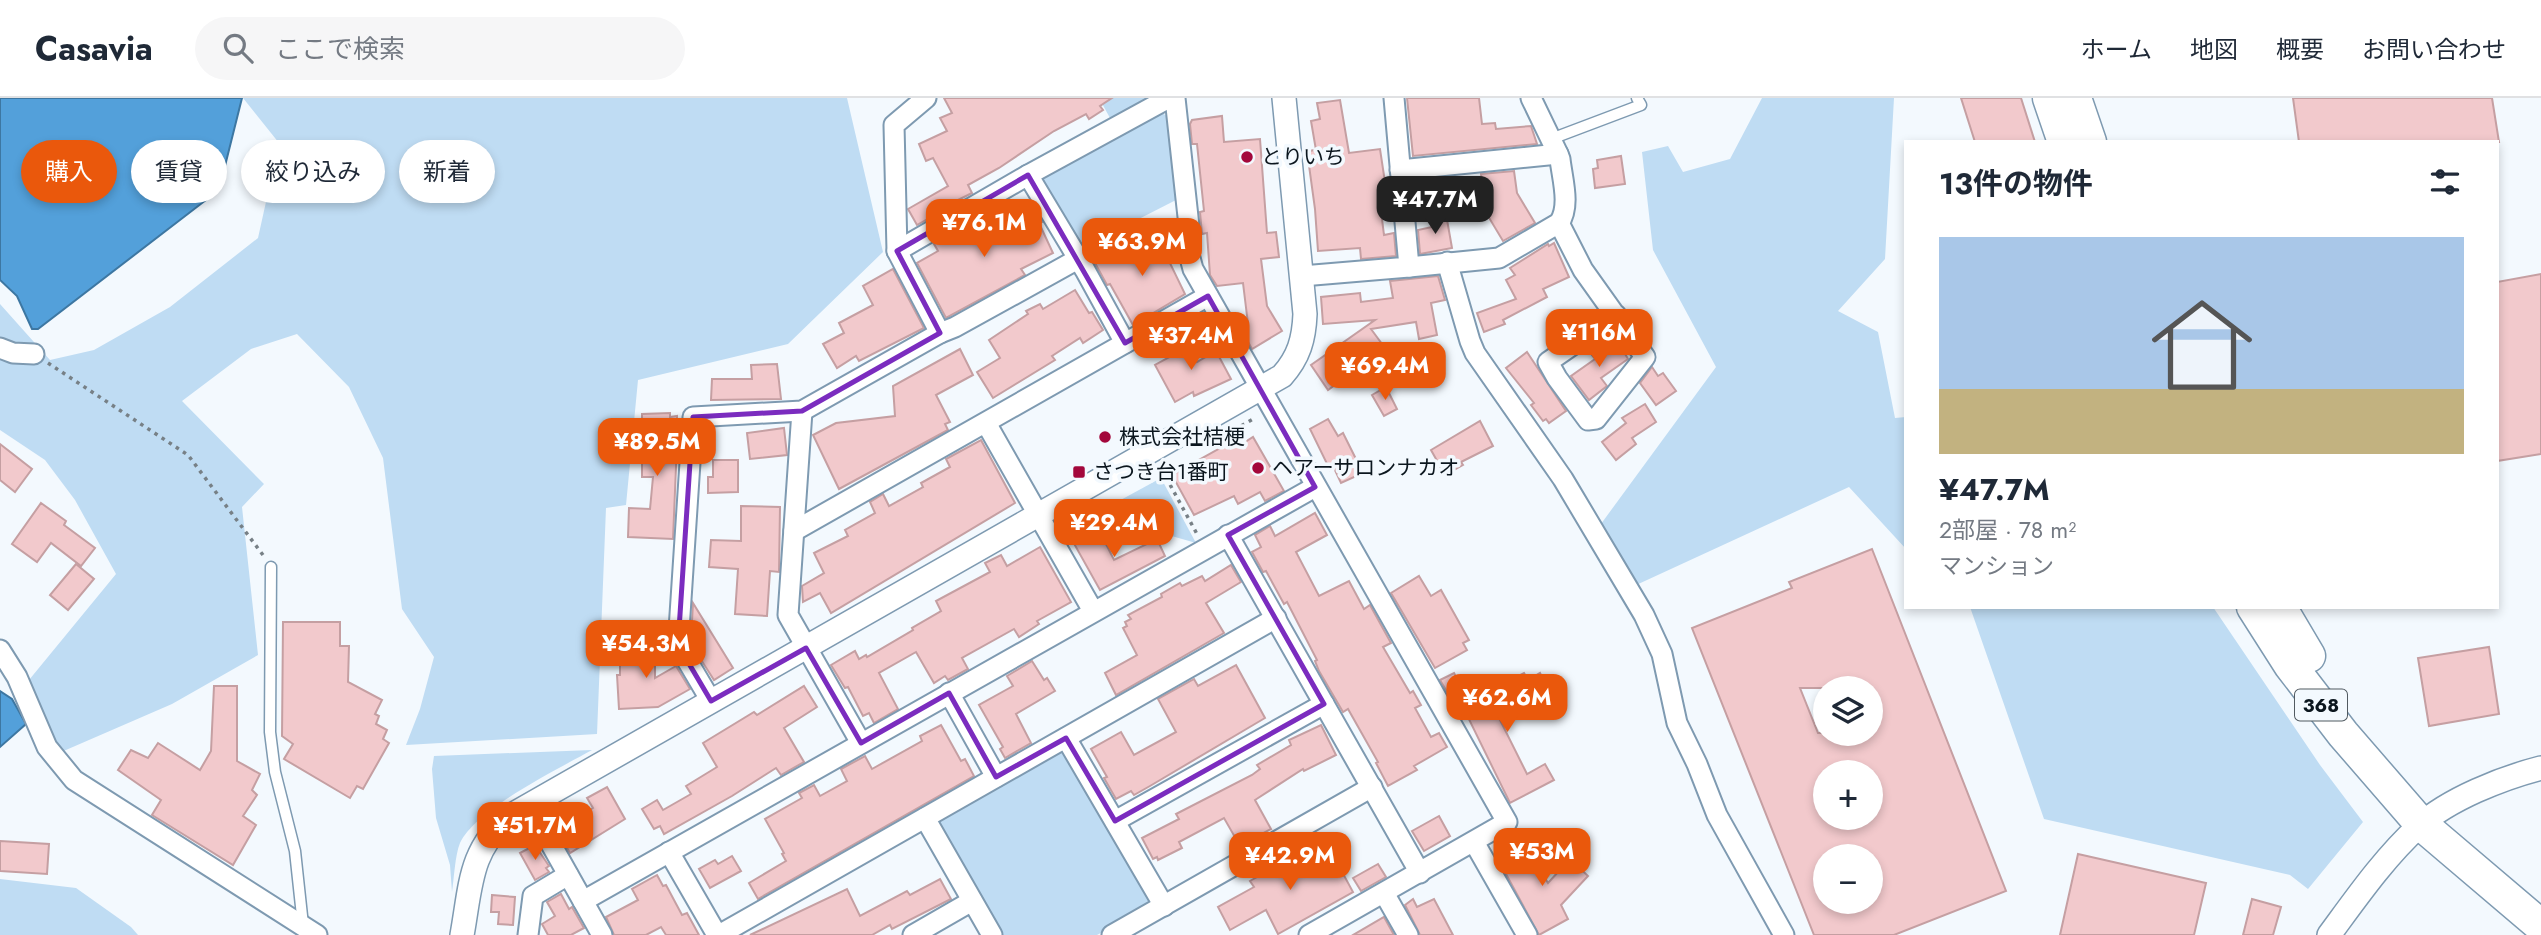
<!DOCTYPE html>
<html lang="ja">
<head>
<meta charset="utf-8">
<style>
	:root { --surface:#fff; --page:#f6f6f7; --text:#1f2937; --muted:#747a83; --line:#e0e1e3; --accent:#ea580c }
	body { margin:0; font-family:Jost,"Noto Sans JP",sans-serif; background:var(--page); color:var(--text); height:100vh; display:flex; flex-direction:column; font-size:26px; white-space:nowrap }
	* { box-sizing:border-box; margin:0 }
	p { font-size:23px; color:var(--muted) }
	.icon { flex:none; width:38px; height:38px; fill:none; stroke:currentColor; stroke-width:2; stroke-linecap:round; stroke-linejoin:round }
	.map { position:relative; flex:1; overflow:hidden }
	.sheet { position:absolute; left:1904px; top:42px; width:595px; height:469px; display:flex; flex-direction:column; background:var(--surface); border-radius:0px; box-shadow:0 4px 10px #0003 }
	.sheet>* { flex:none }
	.guide { position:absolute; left:21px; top:42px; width:665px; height:63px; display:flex; gap:14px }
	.fabs { position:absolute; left:1813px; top:578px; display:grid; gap:14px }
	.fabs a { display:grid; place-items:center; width:70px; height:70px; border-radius:50%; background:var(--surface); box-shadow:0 4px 10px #0003; font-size:35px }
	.price { position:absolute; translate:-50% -60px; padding:0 16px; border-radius:14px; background:var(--accent); color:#fff; font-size:23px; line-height:46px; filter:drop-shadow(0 2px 4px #0008) }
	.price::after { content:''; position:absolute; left:50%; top:42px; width:21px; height:16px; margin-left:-10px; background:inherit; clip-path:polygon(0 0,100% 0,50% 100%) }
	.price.active { background:#222; color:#fff }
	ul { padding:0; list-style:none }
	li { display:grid; align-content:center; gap:14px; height:371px; padding:0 35px }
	li span { display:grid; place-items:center; height:217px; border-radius:0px; color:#555 }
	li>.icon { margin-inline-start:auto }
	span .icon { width:126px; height:126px; fill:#fffc; stroke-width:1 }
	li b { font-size:30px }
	h2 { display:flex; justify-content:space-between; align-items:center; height:84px; padding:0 35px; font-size:30px }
	.tag { padding:0 24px; border-radius:32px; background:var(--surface); box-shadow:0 4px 10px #0003; font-size:24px; line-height:63px }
	.tag.active { background:var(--accent); color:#fff }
	header { display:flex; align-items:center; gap:42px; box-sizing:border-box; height:98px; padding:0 35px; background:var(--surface); border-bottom:2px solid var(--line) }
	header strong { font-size:33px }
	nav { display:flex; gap:38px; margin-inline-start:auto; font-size:24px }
	.search { width:490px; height:63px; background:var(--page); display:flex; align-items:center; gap:18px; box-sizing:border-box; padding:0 24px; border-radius:38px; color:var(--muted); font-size:26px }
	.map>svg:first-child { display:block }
</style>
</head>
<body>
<header>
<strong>Casavia</strong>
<div class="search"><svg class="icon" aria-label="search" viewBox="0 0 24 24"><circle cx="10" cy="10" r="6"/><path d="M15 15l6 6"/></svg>ここで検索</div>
<nav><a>ホーム</a><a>地図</a><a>概要</a><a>お問い合わせ</a></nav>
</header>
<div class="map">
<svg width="2541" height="837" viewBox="0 0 2541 837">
	<rect width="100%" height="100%" fill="#f3f9fe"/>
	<g fill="#bfdcf3">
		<path d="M243,0h604l36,154 -95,92 -150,36 -12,125 -20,3 -9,226 -191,11 14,-36 14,-52 -32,-48 -19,-151 -34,-71 -52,-53 -46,15 -69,52 82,83 -22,23 16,148 -86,49 -113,49 -30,-73 87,-106 -41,-74 -30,-40 -45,-30v-126l50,56 44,-10 76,-43 88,-69 21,-95z"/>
		<path d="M1099,0h50l-39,20z"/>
		<path d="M1762,0h132l-9,161 -47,52 40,21 17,86 11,-1v132l-57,-62 -215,99 -36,-58 118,-161 -63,-117 -11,-98 26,-6 15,26 47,-13z"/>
		<path d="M1161,14l7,5 8,83 -96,49 -38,-63 1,-7z"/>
		<path d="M1161,380l35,65 -101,-29z"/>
		<path d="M1970,509h243l107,158 43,57 -55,67 -18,-14 -246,-56z"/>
		<path d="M1059,650l8,3 85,148 -4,8 -51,28h-98l-63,-110 2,-7z"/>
		<path d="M592,652c-34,19 -116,59 -132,93 -5,12 -6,36 -8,49l-2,-27 -14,-47 -4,-49 2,-13z"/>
		<path d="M0,781l76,9 55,39 7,8h-138z"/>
	</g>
	<g fill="#53a0da" stroke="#3d77a2" stroke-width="2">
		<path d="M0,0h242l-23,92 -181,139h-6l-15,-33 -17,-16z"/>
		<path d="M0,593l12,8 14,25 -26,23z"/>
	</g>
	<g fill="#f2c9cc" stroke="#c59fa2" stroke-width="2" fill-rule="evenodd">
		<path d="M944,0h168l-12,8 3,4 -14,9 -3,-5 -32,17 -55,37 -31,17 4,8 -28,14 1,2 -28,16 -9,-16 40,-23 -15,-28 -7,3 -7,-17 28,-13 -7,-13 12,-5z"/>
		<path d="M1407,0h72l3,26 13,-1 1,6 35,-3 6,18 -124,12z"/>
		<path d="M1961,0h60l14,44h-60z"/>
		<path d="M2293,0h199l7,44h-200z"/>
		<path d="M1340,2l9,53 31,-4 8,53 -8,1 4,32 10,-2 2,23 -35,3 -1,-11 -42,3 -3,-42 -8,-58 9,-1 -5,-29 9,-2 -3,-16z"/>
		<path d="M1222,18l2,26 36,-3 7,94 9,-1 3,25 -18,2 6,47 15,25 -30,18 -11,-20 7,-5 -5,-41 -26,3 -7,-11 -3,-42 -5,1 -2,-22 4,-1 -7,-67h-5l-2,-20 2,-4z"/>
		<path d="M1621,58l4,28 -30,4 -2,-19 5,-1 -1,-8z"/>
		<path d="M1514,73l3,22 18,30 -32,18 -18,-30 -4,-37z"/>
		<path d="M1030,104l12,20 -3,1 14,30 -32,16 4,6 -79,43 -29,-55 21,-12 -4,-7 23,-14 3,5 28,-16 3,4z"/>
		<path d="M1446,116l6,34 -32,6 -2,-24 14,-3 -2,-11z"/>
		<path d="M1159,136l13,21 -5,2 18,37 -52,31 -23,-41 -3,1 -12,-22 25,-16 5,7z"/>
		<path d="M1554,145l15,34 -26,12 4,8 -44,23 2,4 -21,8 -7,-19 39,-14 -10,-19 9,-5 -5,-7 38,-24 1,2z"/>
		<path d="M893,171l31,59 -65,33 -3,-5 -19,12 -14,-24 21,-11 -5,-10 34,-18 -10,-19z"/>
		<path d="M2541,176v180l-44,7v-179z"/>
		<path d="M1438,178l7,24 -14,3 6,32 -18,4 -3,-17 -45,7 14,19 -57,42 -17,-25 64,-45 -52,4 -2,-27 39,-4 1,9 32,-4 -3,-17z"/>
		<path d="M1075,192l14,23 3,-1 11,18 -20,13 -3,-5 -28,18 3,4 -62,38 -16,-26 23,-14 -11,-18 39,-26 -2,-3 14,-7 3,5z"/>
		<path d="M1617,242l11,19 -27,19 6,8 -18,14 -18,-24 24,-17 -3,-4z"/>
		<path d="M1186,243l11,21 19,-11 15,28 -37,17 -1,-4 -18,10 -20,-37 18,-10 -3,-6z"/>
		<path d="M960,251l13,26 -37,20 14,27 -5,2 3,6 -109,59 -26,-54 23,-12 59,-7 -2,-30z"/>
		<path d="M1527,254l39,59 -17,12 -3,-4 -3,2 -12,-16 3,-2 -28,-35z"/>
		<path d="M777,266l4,35 -70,1 1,-21h40l-1,-14z"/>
		<path d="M1652,269l6,9 5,-3 13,18 -20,14 -16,-22z"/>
		<path d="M1386,289l11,22 -13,7 -12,-21z"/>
		<path d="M1645,306l11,18 -24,16 4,6 -20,16 -14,-18 24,-19 -4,-5z"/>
		<path d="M670,315v4l7,-1v27l-4,96 -45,-2 1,-29 21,1 3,-32h-11v-63z"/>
		<path d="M1328,321l10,17 5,-3 20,40 -22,10 -7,-15 -4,2 -20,-41z"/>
		<path d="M1480,323l13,25 -32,16 2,3 -18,10 -14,-25z"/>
		<path d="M784,330l3,27 -37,4 -3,-26z"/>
		<path d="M1242,338l3,6 8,-5 31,54 -19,10 -5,-9 -22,12 -4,-8 -40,19 -22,-40z"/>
		<path d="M981,342l34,63 -184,110 -11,-20 -17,9 -1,-16 22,-13 -10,-20 34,-17 -3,-6 30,-17 -5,-11 13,-8 6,12 34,-19 -2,-4 29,-16 -4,-8z"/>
		<path d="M0,346l32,25 -17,23 -15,-12z"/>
		<path d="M713,362h25v32l-30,1v-16h5z"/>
		<path d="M41,405l25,18 -2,4 31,23 -14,18 -30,-23 -14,19 -25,-18z"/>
		<path d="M741,408l39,1 -1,65 -9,-1 -3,45 -32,-2 3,-45 -29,-2 2,-27 30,1z"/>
		<path d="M1315,415l12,22 -31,17 23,44 30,-15 15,28 6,-4 21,38 -8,4 27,46 3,-2 8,14 -6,3 16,29 8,-4 8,14 -33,19 3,4 -29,16 -12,-23 2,-1 -30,-53 -5,3 -24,-41 -4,-10 2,-1 -30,-58 -3,2 -18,-33 -3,1 -11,-20 9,-5 -6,-12 15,-9 5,10z"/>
		<path d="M1091,432l7,13 6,-3 10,20 43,-21 8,17 -65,34 -28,-50z"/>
		<path d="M1040,449l31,55 -34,19 2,3 -20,13 -5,-8 -52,29 6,11 -20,11 -3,-4 -11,7 -18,-31 -37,21 19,36 -24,14 -5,-10 -6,3 -15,-29 -3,1 -14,-23 24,-14 4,8 7,-4 1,2 46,-27 -1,-2 29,-17 -5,-10 54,-29 -5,-9 16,-8 6,11z"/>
		<path d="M1872,451l134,342 -112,44h-80l-122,-307 100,-40 -3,-6zM1800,590h71v45h-53zM1825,674h46v16l6,16 -6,1v12h-46zM1825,758h46v45h-46z"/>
		<path d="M76,466l18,15 -26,31 -18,-15z"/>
		<path d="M1231,467l10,17 -35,21 18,30 -108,62 -11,-22 32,-18 -14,-27 4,-2 -2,-4 6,-3 -3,-4 34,-18 -1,-3 19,-11 2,3 20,-10 3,5z"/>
		<path d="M1419,478l12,20 10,-6 28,50 -6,3 4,7 -32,18 -44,-75z"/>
		<path d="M693,505l40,65 -19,12 -16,-25 -6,-34z"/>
		<path d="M283,524h57v24h9l-1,36 34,18 -7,14 4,2 -3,8 11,6 -4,9 6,4 -26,46 -6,-3 -7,12 -66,-39 9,-15 -11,-8z"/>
		<path d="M620,547h35v33l21,-12 14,23 -32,18 -39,2 -2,-34h3z"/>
		<path d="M2489,549l10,67 -70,12 -11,-68z"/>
		<path d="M1032,563l12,19 3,-2 8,13 -39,23 15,29 -26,15 -5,-9 3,-2 -24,-42 34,-19 -6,-10z"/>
		<path d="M1236,567l29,53 -115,68 -16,9 -3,-4 -15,8 -12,-21 3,-1 -16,-28 30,-17 13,23 42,-23 -18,-33 36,-20 4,7z"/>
		<path d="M1454,575l8,15 -13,7 -9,-15z"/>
		<path d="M1524,575l4,7 12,-7 9,19 -50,26 28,56 18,-10 9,16 -44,23 -48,-98z"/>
		<path d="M214,588h23v75l23,13 -8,16 5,5 -14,21 13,9 -23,40 -81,-50 9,-15 -43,-30 13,-20 17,8 10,-15 42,27 11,-19z"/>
		<path d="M804,588l13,21 -33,21 20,34 -23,13 -5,-7 -44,28 -68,38 -4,-8 -6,3 -12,-20 15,-9 6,10 28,-16 -5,-8 31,-19 -14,-24 51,-31 3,3z"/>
		<path d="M941,627l20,36 4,-2 9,17 -216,123 -9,-16 37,-22 -4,-7 2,-1 -19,-34 37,-21 -3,-5 15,-8 6,11 27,-15 -6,-12 24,-13 7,13 50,-28 -2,-5z"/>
		<path d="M1321,627l15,30 -32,16 -1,-2 -48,31 16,29 -31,17 -16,-28 -45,24 3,6 -24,12 -1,-3 -4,2 -11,-21 37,-19 -3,-5 76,-39 8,-6 -3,-4 34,-20 -2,-5z"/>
		<path d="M607,689l18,32 -55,34 -10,-17 16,-10 -4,-6 21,-12 -6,-10z"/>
		<path d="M1439,718l11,20 -26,15 -12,-20z"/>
		<path d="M0,743l49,3 -2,30 -47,-3z"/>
		<path d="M535,747l14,21 -3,2 3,4 -14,8 -15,-27z"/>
		<path d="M1525,747l23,38 22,-24 18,17 -27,29 7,14 -29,16 -40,-74z"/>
		<path d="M1328,748l25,46 -75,42 -12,-24 -36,20 -12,-23 36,-20 -4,-6 34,-19 3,6z"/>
		<path d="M2078,756l128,29 -12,52h-134z"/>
		<path d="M732,758l9,15 -31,17 -11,-19 16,-9 3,4z"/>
		<path d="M1378,766l8,13 -25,14 -8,-13z"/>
		<path d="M657,777l6,11 3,-1 16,30 5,-2 12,22h-33l-5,-8 -15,8h-32l-8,-18 32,-17 -6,-11z"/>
		<path d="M940,781l11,20 -59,30 -2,-4 -18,10h-122l97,-46 13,27 47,-25 3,4z"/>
		<path d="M561,796l8,15 3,-2 12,21 -13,7h-23l-6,-11 13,-8 -8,-14z"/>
		<path d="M492,797l23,2 -2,28 -15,-1 1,-12h-8z"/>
		<path d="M1413,801l4,8 17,-8 19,36h-33l-15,-30z"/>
		<path d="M2252,801l29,8 -8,28h-30z"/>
		<path d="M1384,819l10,18h-41z"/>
	</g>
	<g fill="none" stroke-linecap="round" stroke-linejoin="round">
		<g stroke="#7e9ab1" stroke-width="13">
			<g id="service">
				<path d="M1551,41l90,-34 -4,-7"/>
				<path d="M271,469l-1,165 5,40 20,79 8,74"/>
			</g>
		</g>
		<g stroke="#7e9ab1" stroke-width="23">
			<g id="minor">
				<path d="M926,0l-32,27 3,126 43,82"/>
				<path d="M1175,0l14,128v28l4,15 314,553 -198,113"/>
				<path d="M1400,72l158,-16 -27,-56"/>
				<path d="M1028,77l141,-77"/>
				<path d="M1559,125l24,47 62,87 -49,62 -8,1 -31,-42 -9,-16 68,-47"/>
				<path d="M897,153l131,-76 57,95 40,73"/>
				<path d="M1447,164l23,79 5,12 88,126 81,136 18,39 15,69 20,41 20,51 67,120"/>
				<path d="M1409,169l90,-9 60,-35c12,-17 3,-45 1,-64l-2,-5"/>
				<path d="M1302,178l107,-9 -15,-169"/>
				<path d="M0,250l13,5 21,1"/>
				<path d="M802,313l-14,204 73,128"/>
				<path d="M986,325l107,188"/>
				<path d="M794,433l414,-235"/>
				<path d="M1228,437l192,338"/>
				<path d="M0,552l17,27 30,70 27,33 243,155"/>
				<path d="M949,595l47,84"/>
				<path d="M711,603l-33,-56 15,-228 109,-6 138,-78 15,-6 123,-68"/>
				<path d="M1066,640l98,168"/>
				<path d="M529,707l73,130"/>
				<path d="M925,720l67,117"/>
				<path d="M1115,723l209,-117"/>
				<path d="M1474,744l53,93"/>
				<path d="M669,754l48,83"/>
				<path d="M1384,795l24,42"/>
				<path d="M583,803l732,-414"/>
				<path d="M528,837l5,-39 35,-21"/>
				<path d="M719,837l557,-317"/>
				<path d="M913,837l59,-34"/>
				<path d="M1112,837l260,-148"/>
			</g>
		</g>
		<g stroke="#7e9ab1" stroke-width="26">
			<g id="tertiary">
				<path d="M462,837c9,-49 7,-85 48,-119l772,-440c17,-19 22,-37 23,-62l-21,-216"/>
				<path d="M2329,837c28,-38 55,-77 90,-109 30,-27 83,-48 122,-58"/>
			</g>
		</g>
		<g stroke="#7e9ab1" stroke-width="35">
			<g id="trunk">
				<path d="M2049,0l15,44"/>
				<path d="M2075,0l15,44"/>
				<path d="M2253,509l37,58 53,69 78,90 120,102"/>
				<path d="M2280,509l29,49"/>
			</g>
		</g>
		<g stroke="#778086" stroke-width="3.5" stroke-dasharray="3.5 5" stroke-linecap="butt">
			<path d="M48,265l140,92 75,100"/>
			<path d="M1234,332l21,-12"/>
			<path d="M1162,372l35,64"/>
		</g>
		<use href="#service" stroke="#fff" stroke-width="10"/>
		<use href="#minor" stroke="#fff" stroke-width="19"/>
		<use href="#tertiary" stroke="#fff" stroke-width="23"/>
		<use href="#trunk" stroke="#fff" stroke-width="32"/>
	</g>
	<path fill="none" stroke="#7b2cbf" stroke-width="5" stroke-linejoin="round" d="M1028,77l97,168 83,-47 107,191 -87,48 96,169 -209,117 -49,-83 -70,39 -47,-84 -88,50 -55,-95 -95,53 -33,-56 15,-228 109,-6 138,-78 -43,-82z"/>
	<g fill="#a3073b" stroke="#f3f9fe" stroke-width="2.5">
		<circle cx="1247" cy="59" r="7"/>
		<circle cx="1105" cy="339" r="7"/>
		<circle cx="1258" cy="370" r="7"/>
		<rect x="1072" y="367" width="14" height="14" rx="3.5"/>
	</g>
	<g text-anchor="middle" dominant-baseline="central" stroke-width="7" stroke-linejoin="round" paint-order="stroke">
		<rect fill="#f3f9fe" stroke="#515a61" stroke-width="2" x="2295" y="591.5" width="52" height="31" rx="5"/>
		<g font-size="19" font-weight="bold" fill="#0b161e">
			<text x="2321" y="607">368</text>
		</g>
		<g font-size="21" fill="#0b161e" stroke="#f3f9fe" text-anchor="start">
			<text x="1261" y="59">とりいち</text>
			<text x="1119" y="339">株式会社桔梗</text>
			<text x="1272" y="370">ヘアーサロンナカオ</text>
			<text x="1093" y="374">さつき台1番町</text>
		</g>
	</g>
</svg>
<div class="fabs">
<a><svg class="icon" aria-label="layers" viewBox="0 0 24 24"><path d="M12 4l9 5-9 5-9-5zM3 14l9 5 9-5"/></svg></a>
<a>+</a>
<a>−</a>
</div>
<b class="price active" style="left:1435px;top:138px">¥47.7M</b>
<b class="price" style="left:984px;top:161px">¥76.1M</b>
<b class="price" style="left:1142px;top:180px">¥63.9M</b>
<b class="price" style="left:1599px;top:271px">¥116M</b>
<b class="price" style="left:1191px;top:274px">¥37.4M</b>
<b class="price" style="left:1385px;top:304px">¥69.4M</b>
<b class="price" style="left:657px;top:380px">¥89.5M</b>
<b class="price" style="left:1114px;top:461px">¥29.4M</b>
<b class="price" style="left:646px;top:582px">¥54.3M</b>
<b class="price" style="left:1507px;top:636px">¥62.6M</b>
<b class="price" style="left:535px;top:764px">¥51.7M</b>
<b class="price" style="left:1542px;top:790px">¥53M</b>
<b class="price" style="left:1290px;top:794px">¥42.9M</b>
<div class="guide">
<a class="tag active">購入</a>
<a class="tag">賃貸</a>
<a class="tag">絞り込み</a>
<a class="tag">新着</a>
</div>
<section class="sheet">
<h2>13件の物件<svg class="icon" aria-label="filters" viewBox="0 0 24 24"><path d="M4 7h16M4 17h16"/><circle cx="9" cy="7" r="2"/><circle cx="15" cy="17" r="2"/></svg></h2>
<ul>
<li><span style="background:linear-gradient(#a9c7e8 70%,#c2b280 0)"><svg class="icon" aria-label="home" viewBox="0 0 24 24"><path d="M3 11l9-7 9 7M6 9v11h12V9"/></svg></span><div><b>¥47.7M</b><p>2部屋 · 78 m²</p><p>マンション</p></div></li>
</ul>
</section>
</div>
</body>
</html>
